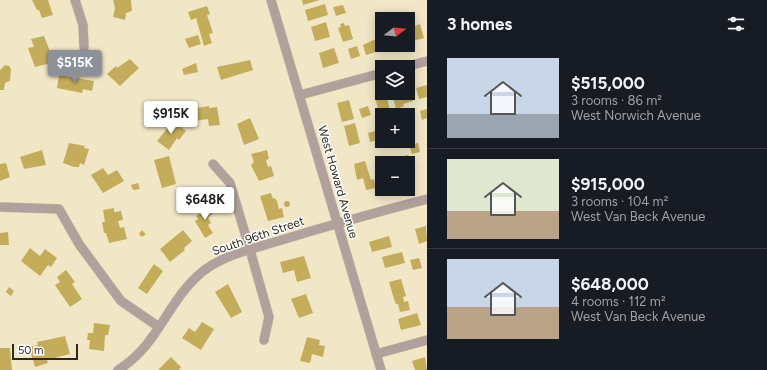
<!DOCTYPE html>
<html lang="en">
<head>
<meta charset="utf-8">
<style>
	:root { --surface:#171b24; --page:#242831; --text:#f1f3f6; --muted:#9ea1a6; --line:#363941; --accent:#8c9099 }
	body { margin:0; font-family:Figtree,sans-serif; background:var(--page); color:var(--text); height:100vh; display:flex; flex-direction:column; font-size:15px; white-space:nowrap }
	* { box-sizing:border-box; margin:0 }
	p { font-size:13px; color:var(--muted) }
	.icon { flex:none; width:22px; height:22px; fill:none; stroke:currentColor; stroke-width:2; stroke-linecap:round; stroke-linejoin:round }
	.map { position:relative; flex:1; overflow:hidden }
	.drawer { display:flex; flex-direction:column; background:var(--surface); width:340px }
	.drawer>* { flex:none }
	.needle { width:26px; rotate:74deg }
	.controls { position:absolute; left:375px; top:12px; display:grid; gap:8px }
	.controls a { display:grid; place-items:center; width:40px; height:40px; border-radius:0px; background:var(--surface); box-shadow:0 2px 10px #0003; font-size:20px }
	.scale { position:absolute; left:12px; bottom:10px; width:66px; box-sizing:border-box; padding-left:4px; border:2px solid #2d291d; border-top:0; font-size:11px; line-height:14px; white-space:nowrap; color:#2d291d; -webkit-text-stroke:3px #fff; paint-order:stroke }
	.price { position:absolute; translate:-50% -34px; padding:0 9px; border-radius:4px; background:#fff; color:#222; font-size:13px; line-height:26px; filter:drop-shadow(0 1px 2px #0008) }
	.price::after { content:''; position:absolute; left:50%; top:24px; width:12px; height:9px; margin-left:-6px; background:inherit; clip-path:polygon(0 0,100% 0,50% 100%) }
	.price.on { background:var(--accent); color:#fff }
	ul { padding:0; list-style:none }
	li { display:flex; align-items:center; gap:12px; height:100px; padding:0 20px }
	li+li { border-top:1px solid var(--line) }
	li span { display:grid; place-items:center; flex:none; width:112px; height:80px; border-radius:0px; color:#555 }
	li>.icon { margin-inline-start:auto }
	span .icon { width:48px; height:48px; fill:#fffc; stroke-width:1 }
	li b { font-size:17px }
	h2 { display:flex; justify-content:space-between; align-items:center; height:48px; padding:0 20px; font-size:17px }
	main { display:flex; flex:1; min-height:0 }
	.map>svg:first-child { display:block }
</style>
</head>
<body>
<main>
<div class="map">
<svg width="427" height="370" viewBox="0 0 427 370">
	<rect width="100%" height="100%" fill="#f1e7c7"/>
	<g fill="#c4ad5a">
		<path d="M32,0h16l5,15 -11,3 -3,-8h-2z"/>
		<path d="M113,0h18l1,11 -6,2 -1,7 -12,-3 2,-9z"/>
		<path d="M302,0h18l-17,5z"/>
		<path d="M325,4l3,11 -20,6 -3,-11z"/>
		<path d="M343,5l3,8 -10,3 -3,-9z"/>
		<path d="M207,6l3,8 -3,1 6,18 -4,1 3,9 -8,3 -8,-28 -5,2 -3,-8z"/>
		<path d="M326,22l4,15 -15,4 -4,-14z"/>
		<path d="M344,23l1,3 4,-1 4,14 -10,3 -5,-14 3,-1 -1,-3z"/>
		<path d="M420,24l4,14 -16,4v-13z"/>
		<path d="M198,35l3,9 -12,4 -4,-9z"/>
		<path d="M44,36l7,18 -2,1 2,8 -16,4 -7,-19 6,-1 -3,-8z"/>
		<path d="M382,36v9h8l1,2 -25,8 -3,-10z"/>
		<path d="M357,46l3,10 -9,3 -3,-10z"/>
		<path d="M334,48l5,15 -16,5 -4,-15z"/>
		<path d="M130,59l9,9 -19,18 -13,-12 9,-8 1,2z"/>
		<path d="M250,60l3,10 -32,10 -4,-13z"/>
		<path d="M196,63l2,9 -14,3 -2,-6z"/>
		<path d="M5,65l4,1 2,3 -1,12 -5,2 -1,7h-4v-20z"/>
		<path d="M59,75l35,6 -2,10 -9,-2 -1,4 -25,-5z"/>
		<path d="M427,85v12l-8,2 -3,-11z"/>
		<path d="M409,88l4,13 -10,3 1,2 -8,3 -4,-16h16z"/>
		<path d="M386,95l5,18 -11,3 -5,-18z"/>
		<path d="M349,100l5,19 -12,3 -5,-19z"/>
		<path d="M209,106v2l8,-1 3,18 -11,1 -1,-7 -14,2 -2,-12z"/>
		<path d="M368,106l3,9 -9,3 -3,-9z"/>
		<path d="M427,109v9l-5,2 -2,-9z"/>
		<path d="M250,118l9,21 -15,6 -7,-21z"/>
		<path d="M173,121l13,10 -7,9 -2,-2 -8,12 -12,-9z"/>
		<path d="M355,123l5,20 -11,3 -5,-20z"/>
		<path d="M382,124v9l-3,1 -2,-8z"/>
		<path d="M375,131l3,9 -8,2 -2,-9z"/>
		<path d="M69,143l16,3 -1,2 5,1 -5,16 -4,-2 -1,4h-5l-11,-4z"/>
		<path d="M418,143l2,9 -8,2 -3,-9z"/>
		<path d="M42,150l4,15 -22,4 -4,-12z"/>
		<path d="M267,150l2,9 -3,1 2,7 3,-1 3,10 -15,5 -8,-16 3,-3 -3,-8z"/>
		<path d="M408,155l5,21 -5,1v-14h-10l-1,-5z"/>
		<path d="M169,156l7,28 -14,4 -8,-28z"/>
		<path d="M365,161l6,19 3,-1 2,9 -10,2 -3,-12 -6,2 -3,-16z"/>
		<path d="M6,163l4,14 -10,4v-17z"/>
		<path d="M103,168l5,7 9,-5 7,11 -21,12 -12,-18z"/>
		<path d="M138,183l2,6 -7,1 -2,-5z"/>
		<path d="M271,193l2,6 2,-1 2,3 2,8 3,-1 2,9 -16,4 -8,-25z"/>
		<path d="M180,199l3,4 -4,3 -3,-5z"/>
		<circle cx="287" cy="204" r="3"/>
		<path d="M206,204l8,8 -6,6 3,5 -3,2 5,8 -8,5 -10,-17 3,-2 -2,-3 6,-4 -2,-4z"/>
		<path d="M114,208v4l7,-1 2,9 -5,1 2,7 4,-1 3,12 -18,4 -3,-10h-2l-2,-11h3l-2,-12z"/>
		<path d="M426,226l1,15 -8,3 -4,-15z"/>
		<path d="M142,230l4,4 -4,3 -3,-3z"/>
		<path d="M183,230l9,11 -8,7 1,2 -15,12 -10,-13z"/>
		<path d="M8,232l1,13h-9v-12z"/>
		<path d="M389,236l3,11 -20,5 -3,-10z"/>
		<path d="M30,248l10,8 5,-7 12,9 -6,9 -3,-2 -8,11 -19,-15z"/>
		<path d="M402,252l3,11 -20,5 -3,-11z"/>
		<path d="M304,256l7,22 -14,4 -3,-12 -11,3 -3,-11z"/>
		<path d="M419,258l3,10 -9,2 -3,-10z"/>
		<path d="M154,264l9,7 -16,23 -9,-6z"/>
		<path d="M66,270l9,12 -3,2 10,15 -12,8 -15,-22 5,-3 -3,-5z"/>
		<path d="M401,279l5,17 -3,1 1,5 4,-1 2,9 -10,2 -2,-8h-2l-2,-5 -5,-17z"/>
		<path d="M228,284l14,28 -11,6 -16,-26z"/>
		<path d="M9,287l5,4 -3,5 -5,-4z"/>
		<path d="M306,294l7,19 -14,5 -8,-19z"/>
		<path d="M417,313l4,12 -20,5 -3,-11z"/>
		<path d="M202,322l12,7 -13,21 -19,-12 7,-10 6,4z"/>
		<path d="M94,323l16,2 -2,10h-3l-1,16 -15,-2 1,-9h-3l1,-7h5z"/>
		<path d="M65,336l5,18 -23,6 1,3 -13,4 -6,-20 9,-2 -1,-3z"/>
		<path d="M307,337l13,3 -1,5 6,1 -2,11 -11,-3 -2,9 -10,-2z"/>
		<path d="M0,348h10l2,22h-12z"/>
		<path d="M171,357l10,10 -2,3h-21z"/>
		<path d="M425,357l2,13h-12l-3,-9z"/>
	</g>
	<g fill="none" stroke-linecap="round" stroke-linejoin="round">
		<g stroke="#cec5a8" stroke-width="10">
			<g id="minor">
				<path d="M75,0l8,25 1,22"/>
				<path d="M271,0l110,370"/>
				<path d="M404,67l23,-6"/>
				<path d="M300,95l82,-22"/>
				<path d="M213,164l17,19 20,67 19,67 -5,23"/>
				<path d="M0,207l59,2 20,35 42,57 38,26"/>
				<path d="M376,354l51,-14"/>
				<path d="M118,370c41,-25 49,-69 84,-98 21,-17 50,-23 76,-31 49,-15 99,-29 149,-42"/>
			</g>
		</g>
		<use href="#minor" stroke="#b1a09c" stroke-width="9"/>
	</g>
	<g text-anchor="middle" dominant-baseline="central" stroke-width="3" stroke-linejoin="round" paint-order="stroke">
		<g font-size="12" fill="#2d291d" stroke="#fff">
			<text transform="translate(338 182) rotate(74)">West Howard Avenue</text>
			<text transform="translate(258 236) rotate(-19)">South 96th Street</text>
		</g>
	</g>
</svg>
<div class="controls">
<a><svg class="needle" viewBox="-14 -14 28 28"><path d="M0-13l5 13h-10z" fill="#e53935"/><path d="M0 13l5-13h-10z" fill="#9ea1a6"/></svg></a>
<a><svg class="icon" aria-label="layers" viewBox="0 0 24 24"><path d="M12 4l9 5-9 5-9-5zM3 14l9 5 9-5"/></svg></a>
<a>+</a>
<a>−</a>
</div>
<div class="scale">50 m</div>
<b class="price on" style="left:75px;top:84px">$515K</b>
<b class="price" style="left:171px;top:135px">$915K</b>
<b class="price" style="left:205px;top:221px">$648K</b>
</div>
<section class="drawer">
<h2>3 homes<svg class="icon" aria-label="filters" viewBox="0 0 24 24"><path d="M4 7h16M4 17h16"/><circle cx="9" cy="7" r="2"/><circle cx="15" cy="17" r="2"/></svg></h2>
<ul>
<li><span style="background:linear-gradient(#c9d6e8 70%,#9aa5b1 0)"><svg class="icon" aria-label="home" viewBox="0 0 24 24"><path d="M3 11l9-7 9 7M6 9v11h12V9"/></svg></span><div><b>$515,000</b><p>3 rooms · 86 m²</p><p>West Norwich Avenue</p></div></li>
<li><span style="background:linear-gradient(#dfe7d0 65%,#b9a48a 0)"><svg class="icon" aria-label="home" viewBox="0 0 24 24"><path d="M3 11l9-7 9 7M6 9v11h12V9"/></svg></span><div><b>$915,000</b><p>3 rooms · 104 m²</p><p>West Van Beck Avenue</p></div></li>
<li><span style="background:linear-gradient(#c9d6e8 60%,#b9a48a 0)"><svg class="icon" aria-label="home" viewBox="0 0 24 24"><path d="M3 11l9-7 9 7M6 9v11h12V9"/></svg></span><div><b>$648,000</b><p>4 rooms · 112 m²</p><p>West Van Beck Avenue</p></div></li>
</ul>
</section>
</main>
</body>
</html>
